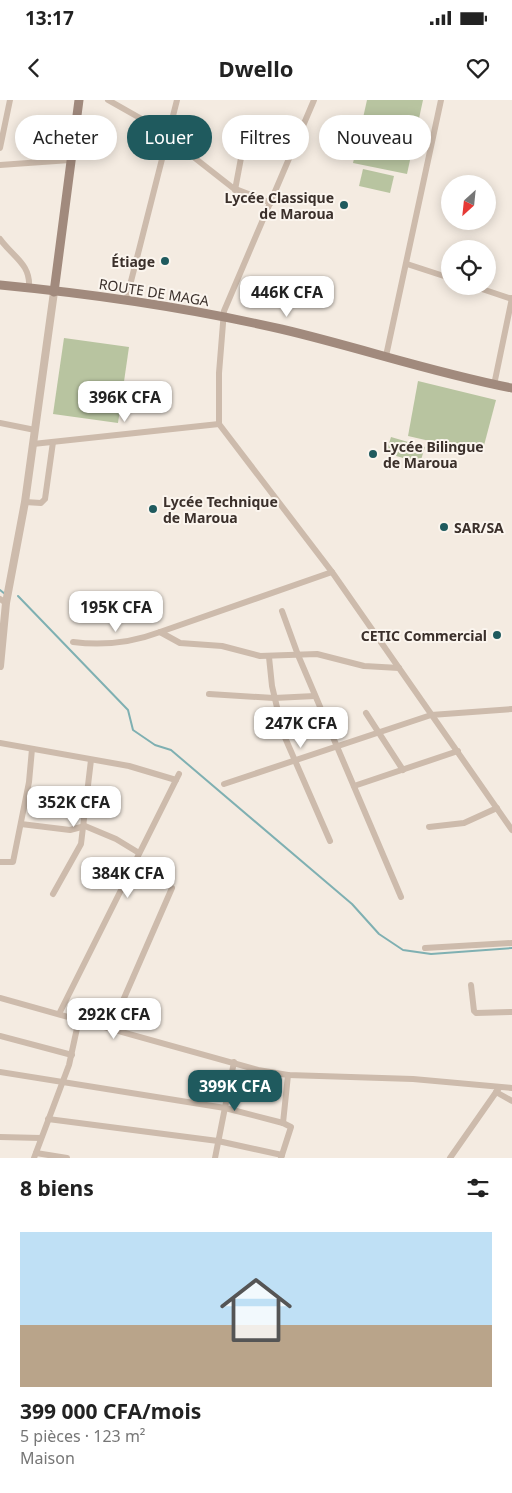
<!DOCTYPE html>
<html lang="fr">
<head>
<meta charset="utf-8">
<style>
	:root { --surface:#fff; --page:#f2f2f2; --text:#222; --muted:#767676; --line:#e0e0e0; --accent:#1f5a5e }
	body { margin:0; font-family:"Noto Sans",sans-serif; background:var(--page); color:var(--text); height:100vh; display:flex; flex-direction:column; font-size:19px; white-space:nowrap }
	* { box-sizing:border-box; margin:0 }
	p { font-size:16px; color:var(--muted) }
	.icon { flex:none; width:28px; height:28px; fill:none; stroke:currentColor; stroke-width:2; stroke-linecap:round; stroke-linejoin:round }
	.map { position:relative; height:1058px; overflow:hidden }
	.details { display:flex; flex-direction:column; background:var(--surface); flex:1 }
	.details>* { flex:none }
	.top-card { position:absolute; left:15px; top:15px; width:482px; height:45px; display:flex; gap:10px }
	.needle { width:32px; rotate:207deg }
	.tools { position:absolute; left:441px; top:75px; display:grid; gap:10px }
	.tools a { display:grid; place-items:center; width:55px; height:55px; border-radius:50%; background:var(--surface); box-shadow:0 2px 12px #0003; font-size:25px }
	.price { position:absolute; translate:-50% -42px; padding:0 11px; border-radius:10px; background:#fff; color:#222; font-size:16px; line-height:32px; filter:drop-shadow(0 1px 2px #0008) }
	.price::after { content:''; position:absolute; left:50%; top:30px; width:15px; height:11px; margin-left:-8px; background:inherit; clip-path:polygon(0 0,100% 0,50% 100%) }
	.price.on { background:var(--accent); color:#fff }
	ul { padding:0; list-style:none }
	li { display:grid; align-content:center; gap:10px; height:265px; padding:0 20px }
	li+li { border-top:1px solid var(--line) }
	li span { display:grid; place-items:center; height:155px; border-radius:0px; color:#555 }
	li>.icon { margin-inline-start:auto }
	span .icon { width:90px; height:90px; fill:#fffc; stroke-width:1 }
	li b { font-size:21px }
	h2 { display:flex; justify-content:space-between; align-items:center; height:60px; padding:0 20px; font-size:21px }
	.tag { padding:0 18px; border-radius:22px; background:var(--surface); box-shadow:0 2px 12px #0003; font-size:18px; line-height:45px }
	.tag.on { background:var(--accent); color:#fff }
	.status { display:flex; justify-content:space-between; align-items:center; height:35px; padding:0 25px; background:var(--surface); direction:ltr }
	.status svg { height:14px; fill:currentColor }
	header { display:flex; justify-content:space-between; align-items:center; height:65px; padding:0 20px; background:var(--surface); font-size:22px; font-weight:700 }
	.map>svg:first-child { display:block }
</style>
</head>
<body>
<div class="status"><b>13:17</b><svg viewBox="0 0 49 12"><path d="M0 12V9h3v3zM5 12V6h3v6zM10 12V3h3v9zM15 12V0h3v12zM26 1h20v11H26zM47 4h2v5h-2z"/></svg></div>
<header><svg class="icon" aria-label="back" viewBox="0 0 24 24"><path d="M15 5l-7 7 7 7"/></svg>Dwello<svg class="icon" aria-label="heart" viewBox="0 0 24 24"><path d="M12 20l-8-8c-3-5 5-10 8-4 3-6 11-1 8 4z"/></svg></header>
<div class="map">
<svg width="512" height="1058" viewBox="0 0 512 1058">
	<rect width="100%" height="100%" fill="#f4ebe1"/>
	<g fill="#b8c4a0">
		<path d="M367,0h56l-16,74 -54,-11z"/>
		<path d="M363,69l31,7 -4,17 -31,-7z"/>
		<path d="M64,238l65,9 -11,76 -65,-9z"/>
		<path d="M418,281l78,19 -14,53 -74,-17z"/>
		<path d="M391,337l34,10 -5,16 -34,-10z"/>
	</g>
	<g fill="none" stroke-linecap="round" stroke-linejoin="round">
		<g stroke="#7fb0b2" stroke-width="2">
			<path d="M0,490l5,4"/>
			<path d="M18,496l110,114 5,20 22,15 16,5 181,154 27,30 24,16 28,4 81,-6"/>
		</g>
		<g stroke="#cdbbac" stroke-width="6">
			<path d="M108,0l46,26 79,62 38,15"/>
			<path d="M314,0l-90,211 -5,62v51l113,148 180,258"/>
			<path d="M0,48l10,-48"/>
			<path d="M0,65l70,-5"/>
			<path d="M235,90l6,-32"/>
			<path d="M0,139c13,18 31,25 29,49"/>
			<path d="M407,164l43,14"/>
			<path d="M473,186l39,13"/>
			<path d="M126,201l51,-201"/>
			<path d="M386,256l55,-256"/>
			<path d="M494,285l18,-87"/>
			<path d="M0,323l35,7"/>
			<path d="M33,344l186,-20"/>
			<path d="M25,402l16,1 4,-4 8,-57"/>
			<path d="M332,472l-172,60 20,11 42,3 38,10 57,-2 47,12 35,2"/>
			<path d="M0,499l6,4"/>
			<path d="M282,511l16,44 103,242"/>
			<path d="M73,542c31,4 58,1 87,-10"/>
			<path d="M269,557l3,29 11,47 47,108"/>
			<path d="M209,594l65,4 41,-2"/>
			<path d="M366,613l37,57"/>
			<path d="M0,643l129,23 47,14"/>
			<path d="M224,684l207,-69 81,-6"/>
			<path d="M354,686l104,-35"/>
			<path d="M21,724l49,6 15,-4 31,13 23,14"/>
			<path d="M429,727l35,-4 33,-15"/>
			<path d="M0,762h13l16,-80 3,-33"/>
			<path d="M53,794l28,-50 10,-84"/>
			<path d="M425,848l87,-5"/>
			<path d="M471,885l3,26 2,2 36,-1"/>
			<path d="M0,898l258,72 30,5 125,4 99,9"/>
			<path d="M59,914l120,-240"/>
			<path d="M111,928l61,-140"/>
			<path d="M0,936l72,19"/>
			<path d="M0,972l225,36 58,15 8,4 -10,31"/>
			<path d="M496,992l16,9"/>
			<path d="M48,1019l170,22 64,14"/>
			<path d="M283,1023l5,-48"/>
			<path d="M0,1037l41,1"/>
			<path d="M36,1053l31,5"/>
			<path d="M34,1058l35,-93 10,-46"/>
			<path d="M215,1058l19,-96"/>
			<path d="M450,1058l49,-70"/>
		</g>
		<path stroke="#cdbbac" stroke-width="8" d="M0,566l6,-63 19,-101 29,-210"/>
		<g stroke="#a18a7d" stroke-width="9">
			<path d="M0,185c94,9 189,23 281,44 77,18 153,44 231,59"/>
			<path d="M54,192l25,-192"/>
		</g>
	</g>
	<g fill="#1f5a5e" stroke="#fbf5ee" stroke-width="2">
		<circle cx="344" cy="105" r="5"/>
		<circle cx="165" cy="161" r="5"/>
		<circle cx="373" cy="354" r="5"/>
		<circle cx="153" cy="409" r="5"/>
		<circle cx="444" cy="427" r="5"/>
		<circle cx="497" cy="535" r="5"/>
	</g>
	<g text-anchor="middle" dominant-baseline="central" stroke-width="4" stroke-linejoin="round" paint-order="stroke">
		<g font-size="14" font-weight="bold" fill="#3b302b" stroke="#fbf5ee" text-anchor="end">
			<text x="334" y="97">Lycée Classique<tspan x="334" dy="16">de Maroua</tspan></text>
			<text x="155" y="161">Étiage</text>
			<text x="383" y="346" text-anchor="start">Lycée Bilingue<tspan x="383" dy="16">de Maroua</tspan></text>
			<text x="163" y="401" text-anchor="start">Lycée Technique<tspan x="163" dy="16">de Maroua</tspan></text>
			<text x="454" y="427" text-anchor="start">SAR/SA</text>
			<text x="487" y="535">CETIC Commercial</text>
		</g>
		<g font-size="14" fill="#3b302b" stroke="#fbf5ee">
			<text transform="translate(154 192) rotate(9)">ROUTE DE MAGA</text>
		</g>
	</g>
</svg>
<div class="tools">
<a><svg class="needle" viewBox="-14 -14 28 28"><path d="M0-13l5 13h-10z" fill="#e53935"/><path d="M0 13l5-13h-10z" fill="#767676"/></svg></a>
<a><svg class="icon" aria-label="locate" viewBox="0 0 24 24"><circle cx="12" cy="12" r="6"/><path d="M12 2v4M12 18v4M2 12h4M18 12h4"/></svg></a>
</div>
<b class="price" style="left:287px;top:218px">446K CFA</b>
<b class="price" style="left:125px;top:323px">396K CFA</b>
<b class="price" style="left:116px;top:533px">195K CFA</b>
<b class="price" style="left:301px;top:649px">247K CFA</b>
<b class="price" style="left:74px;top:728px">352K CFA</b>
<b class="price" style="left:128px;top:799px">384K CFA</b>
<b class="price" style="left:114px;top:940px">292K CFA</b>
<b class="price on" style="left:235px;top:1012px">399K CFA</b>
<div class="top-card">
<a class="tag">Acheter</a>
<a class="tag on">Louer</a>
<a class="tag">Filtres</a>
<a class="tag">Nouveau</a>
</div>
</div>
<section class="details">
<h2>8 biens<svg class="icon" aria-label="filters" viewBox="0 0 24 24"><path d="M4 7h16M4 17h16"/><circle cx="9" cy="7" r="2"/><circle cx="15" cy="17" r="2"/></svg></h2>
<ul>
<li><span style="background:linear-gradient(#bfe0f5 60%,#b9a48a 0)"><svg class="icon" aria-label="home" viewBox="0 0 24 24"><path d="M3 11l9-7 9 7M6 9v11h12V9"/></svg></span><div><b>399 000 CFA/mois</b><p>5 pièces · 123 m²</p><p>Maison</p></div></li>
</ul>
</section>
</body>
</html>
